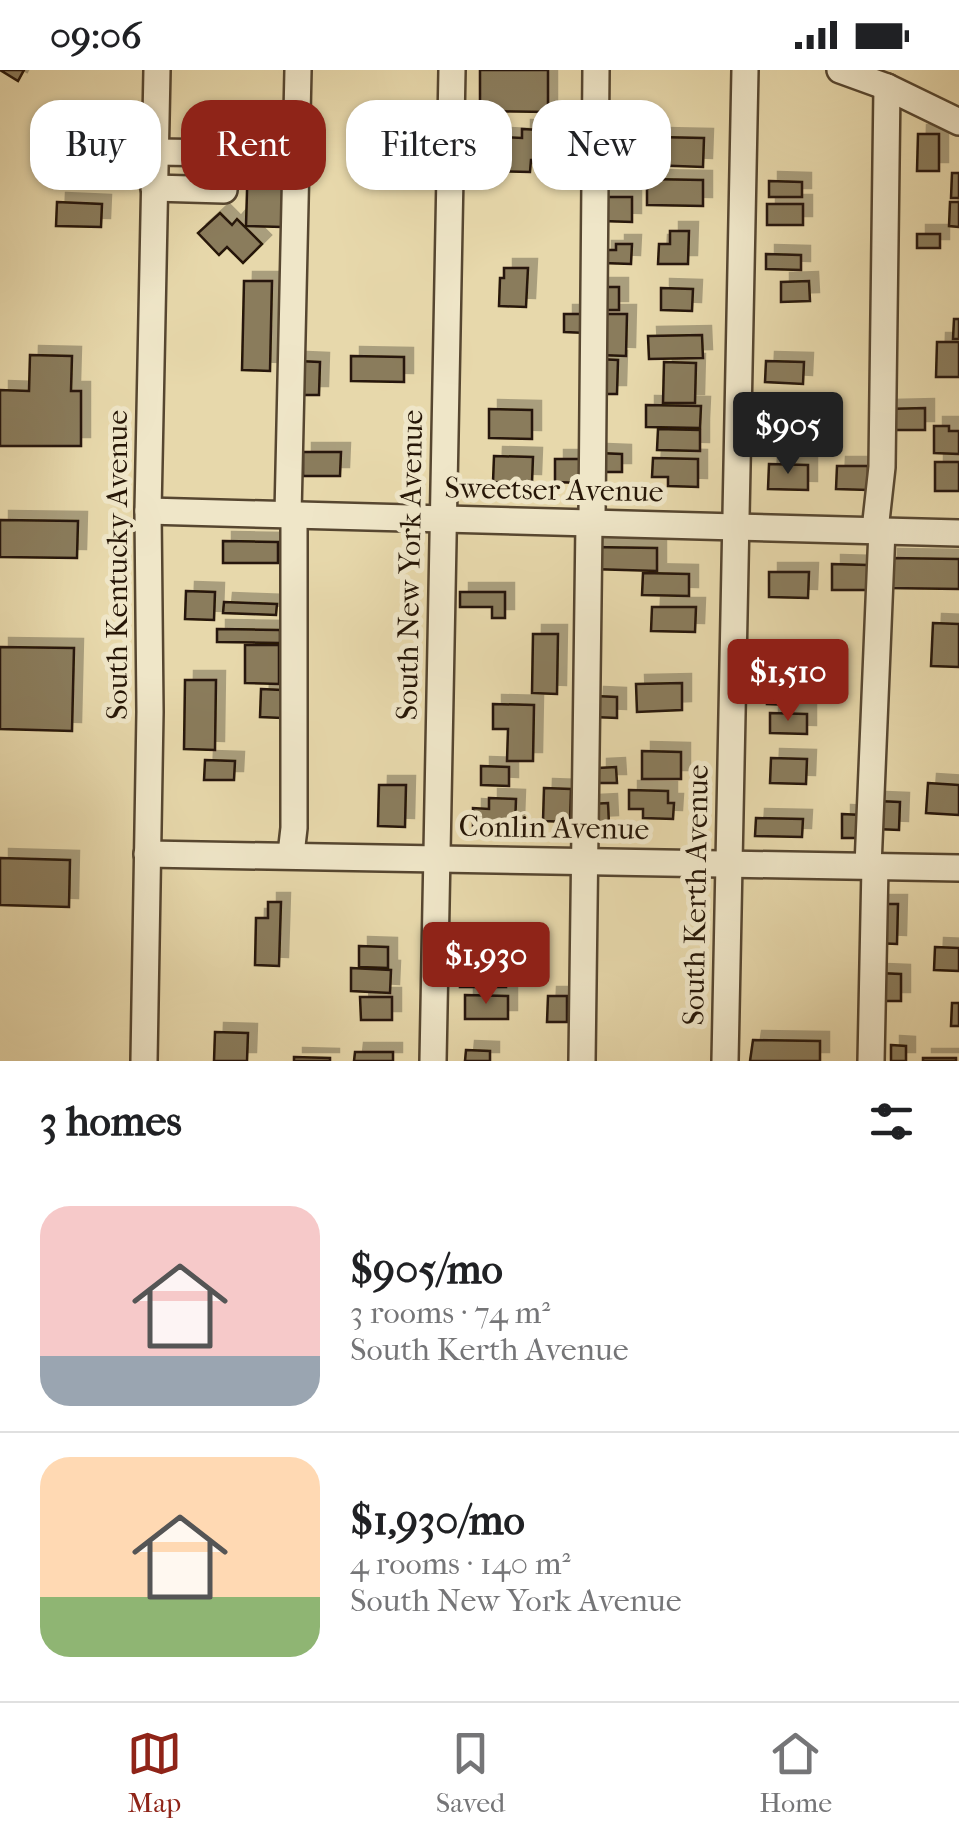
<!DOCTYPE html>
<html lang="en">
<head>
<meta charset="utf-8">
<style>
	:root { --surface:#fff; --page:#f2f2f2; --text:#202124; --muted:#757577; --line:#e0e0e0; --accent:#8f2418 }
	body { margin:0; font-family:"IM FELL French Canon",serif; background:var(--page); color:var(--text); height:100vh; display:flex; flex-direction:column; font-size:38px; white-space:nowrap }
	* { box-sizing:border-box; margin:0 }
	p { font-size:32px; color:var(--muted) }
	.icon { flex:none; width:55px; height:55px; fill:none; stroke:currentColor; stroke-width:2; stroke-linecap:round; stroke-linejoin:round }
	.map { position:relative; height:991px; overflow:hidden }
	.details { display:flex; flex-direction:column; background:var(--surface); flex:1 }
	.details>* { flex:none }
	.top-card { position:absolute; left:30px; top:30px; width:900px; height:90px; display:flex; gap:20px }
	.price { position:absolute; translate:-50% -85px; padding:0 22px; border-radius:10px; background:var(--accent); color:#fff; font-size:32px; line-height:65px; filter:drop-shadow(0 2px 5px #0008) }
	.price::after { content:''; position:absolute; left:50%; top:60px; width:30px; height:22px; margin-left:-15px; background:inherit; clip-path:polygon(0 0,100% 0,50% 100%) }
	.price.active { background:#222; color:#fff }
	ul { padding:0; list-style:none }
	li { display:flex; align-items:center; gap:30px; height:250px; padding:0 40px }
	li+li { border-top:2px solid var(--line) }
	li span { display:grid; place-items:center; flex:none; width:280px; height:200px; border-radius:30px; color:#555 }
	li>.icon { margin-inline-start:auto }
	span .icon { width:120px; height:120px; fill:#fffc; stroke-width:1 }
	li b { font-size:42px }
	h2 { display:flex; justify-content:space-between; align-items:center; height:120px; padding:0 40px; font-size:42px }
	.chip { padding:0 35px; border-radius:30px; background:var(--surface); box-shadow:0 2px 8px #0004; font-size:35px; line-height:90px }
	.chip.active { background:var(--accent); color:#fff }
	.status { display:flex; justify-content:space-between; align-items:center; height:70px; padding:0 50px; background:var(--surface); direction:ltr }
	.status svg { height:28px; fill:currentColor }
	.tab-bar { display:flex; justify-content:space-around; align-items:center; height:140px; border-top:2px solid var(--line); background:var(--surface); font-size:28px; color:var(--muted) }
	.tab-bar a { display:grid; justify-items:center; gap:5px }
	.tab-bar .active { color:var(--accent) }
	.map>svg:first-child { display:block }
</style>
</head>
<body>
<div class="status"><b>09:06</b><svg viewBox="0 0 49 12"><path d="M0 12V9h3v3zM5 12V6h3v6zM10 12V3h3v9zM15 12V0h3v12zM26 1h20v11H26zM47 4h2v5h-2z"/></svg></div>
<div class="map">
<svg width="959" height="991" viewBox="0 0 959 991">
	<defs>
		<filter id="shadow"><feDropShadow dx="9" dy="-9" stdDeviation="0" flood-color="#0004"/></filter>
	</defs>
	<rect width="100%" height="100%" fill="#e7d8ab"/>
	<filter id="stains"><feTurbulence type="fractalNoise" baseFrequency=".002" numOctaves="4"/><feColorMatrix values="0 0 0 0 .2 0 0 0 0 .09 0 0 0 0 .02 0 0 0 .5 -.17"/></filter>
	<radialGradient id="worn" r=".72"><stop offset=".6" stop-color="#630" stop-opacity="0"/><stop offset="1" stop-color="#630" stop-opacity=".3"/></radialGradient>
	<g fill="#8a7b5c" stroke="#261607" stroke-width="2.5" filter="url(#shadow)">
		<path d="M0,0h24l-6,11z"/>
		<path d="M480,0h68v42l-68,-1z"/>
		<path d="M522,59l37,2 -1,18 -22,-1v12h-5l-1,12 -38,-1 1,-18h9v-16l20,1z"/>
		<path d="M918,64h21v37h-22z"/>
		<path d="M657,67l47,1 -1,29 -54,-2 1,-17 7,1z"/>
		<path d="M248,87h29v15h6l-1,55 -36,-1z"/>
		<path d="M952,103h7v25h-8z"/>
		<path d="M647,109l56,1v26l-56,-1z"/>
		<path d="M769,111l33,1v15h-33z"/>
		<path d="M602,127h30v25l-30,-1z"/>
		<path d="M57,132l45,2 -1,23 -45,-1z"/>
		<path d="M950,132h9v25l-10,-1z"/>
		<rect x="767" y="134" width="36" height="21"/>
		<path d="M220,143l12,12 5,-6 25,25 -19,19 -16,-16 -8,8 -21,-22z"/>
		<path d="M670,161h19l-1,33h-30l1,-20h11z"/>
		<rect x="917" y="164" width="23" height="14"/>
		<path d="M616,174h16l-1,20 -28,-1v-13h13z"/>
		<path d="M766,184l35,1v15l-35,-1z"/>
		<path d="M504,198h24l-2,39 -27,-1 1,-28h4z"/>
		<path d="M244,211h28l-2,90 -28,-1z"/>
		<path d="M809,211l1,20 -29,1v-20z"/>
		<rect x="597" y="217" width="22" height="23"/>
		<path d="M661,218l32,1 -1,22 -31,-1z"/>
		<path d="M564,244h23l-1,19 -22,-1z"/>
		<path d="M601,244h26l-1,42 -26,-1z"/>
		<path d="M954,249h5v20h-6z"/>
		<path d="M702,265l1,23 -54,1 -1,-23z"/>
		<path d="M937,272h22v35h-23z"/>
		<path d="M30,285l42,1 -1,35h10v55h-81v-56l29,1z"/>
		<path d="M351,286l53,1v25l-53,-1z"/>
		<path d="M597,289l21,1 -1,34h-21z"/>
		<path d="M298,291l22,1 -1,33h-21z"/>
		<path d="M766,291l38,1 -1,22 -38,-2z"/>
		<path d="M664,292l32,1 -1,40h-32z"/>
		<path d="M646,335l55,1 -1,22 -54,-1z"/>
		<path d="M925,338v22h-40l-1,-21z"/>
		<path d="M489,339l43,1v29l-43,-1z"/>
		<path d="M934,356h15v5h10v23l-25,-1z"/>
		<path d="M658,359l42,1v21l-43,-1z"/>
		<path d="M303,382h38l-1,24h-37z"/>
		<path d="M598,383l24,1v18h-25z"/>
		<path d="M494,386l39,1 -1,26 -39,-1z"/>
		<path d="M653,388l45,1v28l-30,-1v-9h-16z"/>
		<path d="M555,389h26v24l-26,-1z"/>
		<rect x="935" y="392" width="24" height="29"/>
		<path d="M769,394l39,1v25l-40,-1z"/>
		<path d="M837,396h31v24l-32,-1z"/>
		<path d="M0,450l78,1 -1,37 -77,-1z"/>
		<path d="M223,471l55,1v21h-55z"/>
		<path d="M591,477l66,1v23l-66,-2z"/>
		<path d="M889,488l70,1v30l-71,-1z"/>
		<path d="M832,494l36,1v25h-36z"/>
		<path d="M769,502h40l-1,26 -39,-1z"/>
		<path d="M643,503l46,1v22l-47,-1z"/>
		<path d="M186,521l29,1 -1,28 -29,-1z"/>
		<path d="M460,522h45v26h-13v-11h-32z"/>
		<path d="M224,532l53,2 -1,11 -53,-2z"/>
		<path d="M652,537h44l-1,25 -44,-1z"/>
		<path d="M933,553l26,1v43l-28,-1z"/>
		<path d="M217,559l63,1v13l-63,-1z"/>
		<path d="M533,564h25l-1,60 -25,-1z"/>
		<path d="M245,575h34v39l-34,-1z"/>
		<path d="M0,577l74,1 -2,83 -72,-2z"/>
		<path d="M769,599l24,1 -1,35 -25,-1z"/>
		<path d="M185,610h31l-1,70 -31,-1z"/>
		<path d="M682,613v27l-45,2 -1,-28z"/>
		<path d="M261,619l21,1v28l-22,-1z"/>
		<path d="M595,626l22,1v21l-23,-1z"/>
		<path d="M493,634l41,1 -1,56h-26l1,-32h-15z"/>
		<path d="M770,643l37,1v20l-37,-1z"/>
		<path d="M642,681l39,1v27h-39z"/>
		<path d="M771,688l36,1 -1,25 -36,-1z"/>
		<path d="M205,690l30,1 -1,19h-30z"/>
		<path d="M481,696l28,1v19l-28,-1z"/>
		<path d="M616,697l1,16h-19v-15z"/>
		<path d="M928,713l31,2v30l-33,-2z"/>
		<path d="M379,715h27l-1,42 -27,-1z"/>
		<path d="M544,718l27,1 -1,33 -27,-1z"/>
		<path d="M629,720l39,1v12h6l-1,16 -30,-1v-9h-14z"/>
		<path d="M489,728l27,1 -1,28 -42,-1v-18l16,1z"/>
		<path d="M877,731l23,1 -1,28 -23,-1z"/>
		<path d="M608,733l1,21 -19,1v-21z"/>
		<path d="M842,744l20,1 -1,23h-19z"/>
		<path d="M756,748l47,1 -1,18 -47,-1z"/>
		<path d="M0,788l70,2 -1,47 -69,-2z"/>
		<path d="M268,832h13l-2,64 -24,-1 1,-47h12z"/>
		<path d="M875,834h23l-1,40 -23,-1z"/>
		<path d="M359,876l29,1v21l-29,-1z"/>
		<path d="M935,877l24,1v23l-25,-1z"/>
		<path d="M461,897h45v20h-46z"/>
		<path d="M351,898l40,2 -1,23 -39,-2z"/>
		<path d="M878,903l23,1v27h-24z"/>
		<path d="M465,925l43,1v23h-43z"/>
		<path d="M548,926h19v26h-20z"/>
		<path d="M360,927h32v23h-31z"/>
		<path d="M952,933h7v23h-8z"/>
		<path d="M215,962l33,1 -1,28h-33z"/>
		<path d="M753,970l67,1v20h-70z"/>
		<path d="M891,975l15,1v15h-15z"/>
		<path d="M466,980l24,1v10h-25z"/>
		<path d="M355,982h38v9h-39z"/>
		<path d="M294,987l36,1v3h-36z"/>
		<rect x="923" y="988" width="33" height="3"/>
	</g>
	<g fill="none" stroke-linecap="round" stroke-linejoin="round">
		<g stroke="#564630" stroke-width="30">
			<g id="minor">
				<path d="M840,0l47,17 72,35"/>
				<path d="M225,83h72"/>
				<path d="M154,118l70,2 1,-37 -69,-1"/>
				<path d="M148,441l811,22"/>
				<path d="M288,444l10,-444"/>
				<path d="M875,460l7,-63 5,-380"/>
				<path d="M147,784l812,14"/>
				<path d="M291,784l3,-26v-314"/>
				<path d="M868,796l14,-336"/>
				<path d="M144,991l6,-349 -2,-201 9,-441"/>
				<path d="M433,991l19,-991"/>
				<path d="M582,991l7,-538 3,-7 4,-446"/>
				<path d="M725,991l20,-991"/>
				<path d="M871,991l4,-195"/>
			</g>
		</g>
		<use href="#minor" stroke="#efe6c8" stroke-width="25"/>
	</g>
	<g text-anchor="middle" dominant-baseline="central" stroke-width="10" stroke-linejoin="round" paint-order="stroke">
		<g font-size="30" fill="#261607" stroke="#efe6c8">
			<text transform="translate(554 420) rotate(1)">Sweetser Avenue</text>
			<text transform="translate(117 495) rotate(-90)">South Kentucky Avenue</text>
			<text transform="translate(410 495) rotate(-89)">South New York Avenue</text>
			<text transform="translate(554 758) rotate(1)">Conlin Avenue</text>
			<text transform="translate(696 825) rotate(-89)">South Kerth Avenue</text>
		</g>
	</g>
	<rect width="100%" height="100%" filter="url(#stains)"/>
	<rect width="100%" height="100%" fill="url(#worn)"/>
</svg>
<b class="price active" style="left:788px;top:407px">$905</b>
<b class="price" style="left:788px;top:654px">$1,510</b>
<b class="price" style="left:486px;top:937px">$1,930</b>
<div class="top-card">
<a class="chip">Buy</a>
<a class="chip active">Rent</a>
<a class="chip">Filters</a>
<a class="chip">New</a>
</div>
</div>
<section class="details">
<h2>3 homes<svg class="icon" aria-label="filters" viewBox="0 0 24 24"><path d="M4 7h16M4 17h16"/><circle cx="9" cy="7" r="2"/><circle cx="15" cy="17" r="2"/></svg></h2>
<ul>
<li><span style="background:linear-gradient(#f6c9c9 75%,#9aa5b1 0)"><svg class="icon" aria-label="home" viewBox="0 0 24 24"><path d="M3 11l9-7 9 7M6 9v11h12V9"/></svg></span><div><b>$905/mo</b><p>3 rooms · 74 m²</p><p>South Kerth Avenue</p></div></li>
<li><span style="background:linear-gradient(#ffd9b3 70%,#8fb573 0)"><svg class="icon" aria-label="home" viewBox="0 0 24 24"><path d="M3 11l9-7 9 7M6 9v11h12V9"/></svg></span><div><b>$1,930/mo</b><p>4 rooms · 140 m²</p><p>South New York Avenue</p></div></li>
</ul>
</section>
<nav class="tab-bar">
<a class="active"><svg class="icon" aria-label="map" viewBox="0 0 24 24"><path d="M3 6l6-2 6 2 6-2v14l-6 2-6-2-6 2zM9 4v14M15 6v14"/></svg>Map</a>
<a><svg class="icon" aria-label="saved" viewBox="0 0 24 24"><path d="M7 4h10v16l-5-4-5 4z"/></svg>Saved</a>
<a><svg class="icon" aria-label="home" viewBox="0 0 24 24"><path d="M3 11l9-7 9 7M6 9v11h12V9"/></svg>Home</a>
</nav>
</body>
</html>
